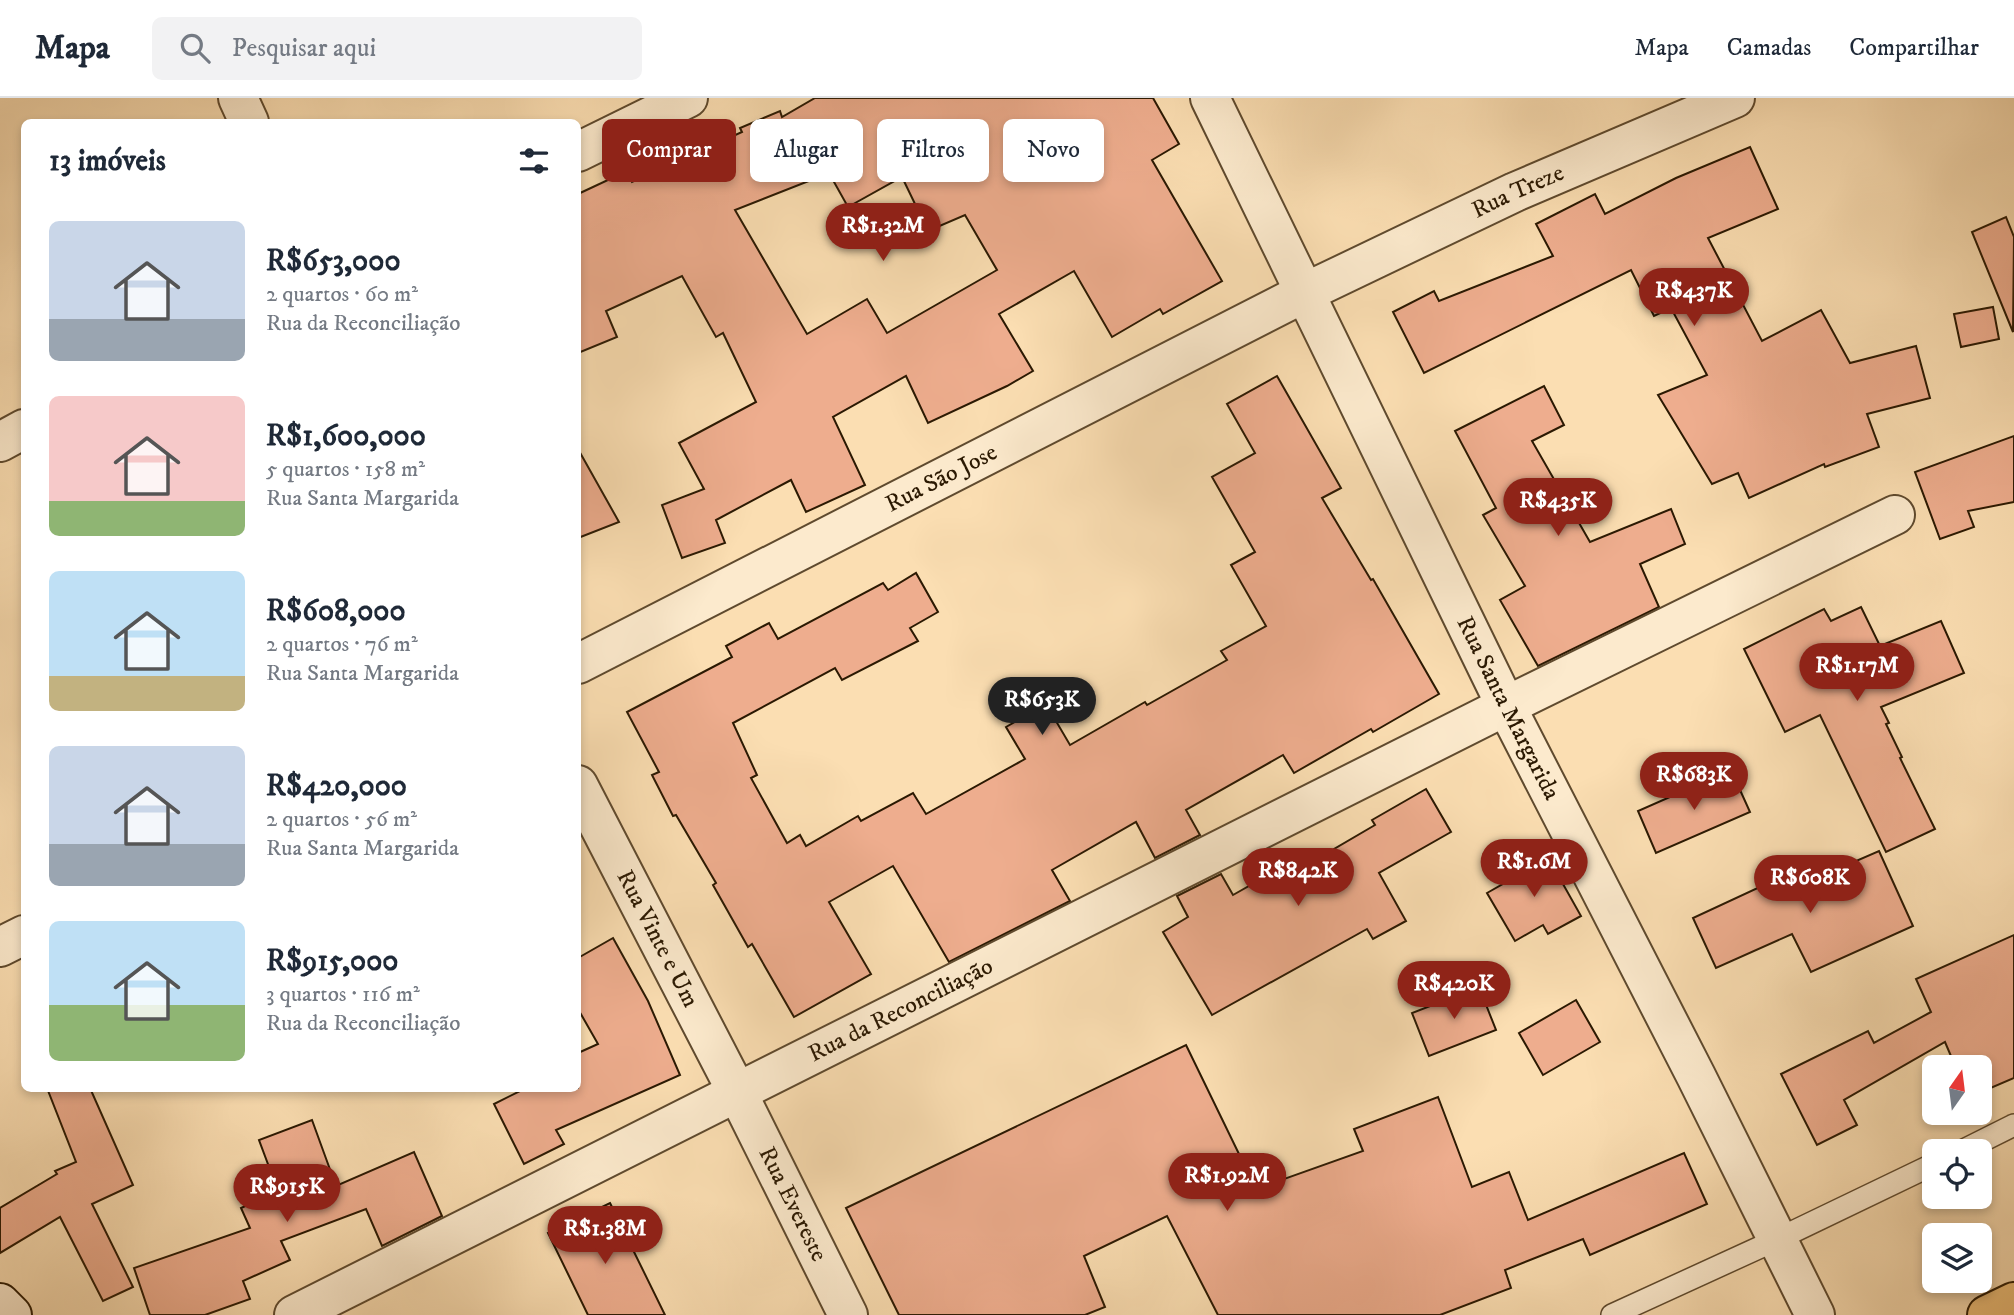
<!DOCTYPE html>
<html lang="pt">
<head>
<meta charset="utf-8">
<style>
	:root { --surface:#fff; --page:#f2f2f3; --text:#1f2937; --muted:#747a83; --line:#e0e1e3; --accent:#8f2418 }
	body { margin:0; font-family:"IM FELL DW Pica",serif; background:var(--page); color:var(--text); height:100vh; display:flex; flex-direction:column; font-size:26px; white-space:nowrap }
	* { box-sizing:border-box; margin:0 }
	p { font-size:23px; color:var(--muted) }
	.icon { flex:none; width:38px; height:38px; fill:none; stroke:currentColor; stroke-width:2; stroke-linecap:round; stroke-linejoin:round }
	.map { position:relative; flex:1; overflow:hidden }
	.sheet { position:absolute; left:21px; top:21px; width:560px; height:973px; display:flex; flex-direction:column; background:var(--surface); border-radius:10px; box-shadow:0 4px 10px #0003 }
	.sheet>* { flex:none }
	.banner { position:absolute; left:602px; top:21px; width:665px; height:63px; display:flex; gap:14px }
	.needle { width:46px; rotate:14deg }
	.fabs { position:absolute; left:1922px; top:957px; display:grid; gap:14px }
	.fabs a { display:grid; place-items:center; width:70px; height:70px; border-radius:10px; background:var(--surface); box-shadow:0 4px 10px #0003; font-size:35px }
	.price { position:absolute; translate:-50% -60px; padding:0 16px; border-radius:24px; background:var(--accent); color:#fff; font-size:23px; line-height:46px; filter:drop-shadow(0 2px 4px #0008) }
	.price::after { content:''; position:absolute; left:50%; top:42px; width:21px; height:16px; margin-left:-10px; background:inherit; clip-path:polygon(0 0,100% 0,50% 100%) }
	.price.current { background:#222; color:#fff }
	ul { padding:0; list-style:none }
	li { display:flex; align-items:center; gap:21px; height:175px; padding:0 28px }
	li span { display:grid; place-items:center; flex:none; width:196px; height:140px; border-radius:10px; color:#555 }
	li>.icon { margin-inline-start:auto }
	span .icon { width:84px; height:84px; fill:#fffc; stroke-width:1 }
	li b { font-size:30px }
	h2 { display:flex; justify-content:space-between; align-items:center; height:84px; padding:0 28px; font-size:30px }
	.pill { padding:0 24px; border-radius:10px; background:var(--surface); box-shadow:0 4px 10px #0003; font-size:24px; line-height:63px }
	.pill.current { background:var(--accent); color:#fff }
	header { display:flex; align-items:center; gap:42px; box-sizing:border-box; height:98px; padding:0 35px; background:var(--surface); border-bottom:2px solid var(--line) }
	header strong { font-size:33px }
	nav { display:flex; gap:38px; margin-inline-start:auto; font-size:24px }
	.search { width:490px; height:63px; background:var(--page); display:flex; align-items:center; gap:18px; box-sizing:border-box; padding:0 24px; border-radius:10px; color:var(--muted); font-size:26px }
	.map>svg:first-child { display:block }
</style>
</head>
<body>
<header>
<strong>Mapa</strong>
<div class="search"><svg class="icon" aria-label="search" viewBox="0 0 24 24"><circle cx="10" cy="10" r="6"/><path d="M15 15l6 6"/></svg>Pesquisar aqui</div>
<nav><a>Mapa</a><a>Camadas</a><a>Compartilhar</a></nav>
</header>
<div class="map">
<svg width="2014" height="1217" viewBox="0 0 2014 1217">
	<rect width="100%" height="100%" fill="#fbdeb2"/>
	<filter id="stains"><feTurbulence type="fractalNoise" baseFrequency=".00286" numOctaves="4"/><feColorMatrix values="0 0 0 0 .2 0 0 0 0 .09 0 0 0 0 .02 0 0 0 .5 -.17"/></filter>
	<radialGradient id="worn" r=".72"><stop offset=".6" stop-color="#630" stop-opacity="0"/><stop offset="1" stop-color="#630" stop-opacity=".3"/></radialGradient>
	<g fill="#eead8e" stroke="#2b1902" stroke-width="2" fill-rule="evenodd">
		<path d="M815,0h338l26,46 -27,16 70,121 -59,33 -3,-5 -48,28 -38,-66 -75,43 34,57 -26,15 -79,37 -22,-47 -73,41 32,68 -59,27 -15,-32 -75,40 9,23 -43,15 -20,-53 42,-16 -25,-46 77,-41 -33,-69 -7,4 -34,-61 -76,35 11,26 -39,16v-159l49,-23 5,11 110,-50 -2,-4 40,-17 2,6zM829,75l19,34 54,-30 26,54 37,-16 32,55 -110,63 -20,-34 -60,35 -72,-124z"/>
		<path d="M1750,49l28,62 -70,29 54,103 59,-31 29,53 66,-17 14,52 -63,16 12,33 -54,20 -1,-3 -75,34 -11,-25 -26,11 -54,-89 49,-20 -36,-67 -17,8 -23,-46 -207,103 -31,-61 41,-21 5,10 114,-45 -17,-32 59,-30 10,20 71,-36z"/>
		<path d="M2006,119l8,20 -1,95 -41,-100z"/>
		<path d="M1993,209l6,32 -38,8 -7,-33z"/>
		<path d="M1277,278l64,112 -19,10 49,82 2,-1 66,115 -66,38 -2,-3 -77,44 -11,-18 -97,55 14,25 -45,23 -19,-36 -84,48 18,31 -121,61 -56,-96 -64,36 42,72 -77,43 -42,-73 -4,3 -35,-62 3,-2 -40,-68 -3,1 -21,-41 7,-3 -32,-60 105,-55 -6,-11 43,-23 9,16 105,-56 5,7 28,-17 22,39 -28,16 8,13 -76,39 -7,-12 -102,55 24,52 -6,3 36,65 13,-8 6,11 52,-30 3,5 52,-28 13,21 99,-55 -19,-32 40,-23 24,41 75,-43 2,3 80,-45 -6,-9 45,-25 -35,-61 24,-13 -43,-75 43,-24 -28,-49z"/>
		<path d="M1544,288l20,39 -32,16 58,101 81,-33 14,35 -45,20 19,43 -121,59 -38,-66 25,-14 -42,-71 13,-7 -41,-77z"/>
		<path d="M2014,338v66l-46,9 6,16 -34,12 -25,-67z"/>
		<path d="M578,351l41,73 -41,16z"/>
		<path d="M1861,509l19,39 61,-25 23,52 -83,34 8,16 -3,1 16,33 -2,1 35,71 -49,23 -66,-137 -35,17 -41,-83 80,-40 7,12z"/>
		<path d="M1731,672l19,42 -94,41 -18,-42z"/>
		<path d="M1426,691l25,43 -72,41 27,48 -33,18 -6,-10 -155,86 -49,-83 25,-15 -11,-21 44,-22 12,21 65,-37 5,9 72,-42 -3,-5z"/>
		<path d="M1879,753l34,75 -102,46 -19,-38 -76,34 -23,-50 95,-44 6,14z"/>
		<path d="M1545,754l36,64 -33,18 -5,-9 -28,16 -28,-48 28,-16 -3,-6z"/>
		<path d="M2014,837v143l-35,15v-25h-23l-11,-26 -101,58 13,25 -40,20 -36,-71 87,-43 6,12 57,-31 -15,-33z"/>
		<path d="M613,840l35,63 32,74 -124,55 8,14 -40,20 -30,-60 32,-16h52v-35l20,-9 -20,-35v-51z"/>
		<path d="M1479,889l17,43 -67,26 -17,-43z"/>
		<path d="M1576,902l24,42 -57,33 -24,-42z"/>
		<path d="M1186,947l70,144 107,-38 -9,-22 84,-32 34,90 37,-15 19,48 156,-67 23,51 -117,51 -7,-16 -78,31 6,18 -71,27h-222l-51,-99 -83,40 21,51 -20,8h-186l-53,-107z"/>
		<path d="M47,990h43l43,97 -41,19 41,83 -30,14 -43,-84 -60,36v-45l57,-34 -2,-3 21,-9z"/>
		<path d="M312,1022l24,66 78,-34 28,64 -60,30 -16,-37 -85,32 9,19 -47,21 7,18 -45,16h-55l-16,-47 116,-40 -9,-20 37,-17 -19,-51z"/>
		<path d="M610,1105l55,112h-77l-40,-82z"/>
	</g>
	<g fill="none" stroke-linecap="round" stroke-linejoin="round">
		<g stroke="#5f4a2e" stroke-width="24">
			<g id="service">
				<path d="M1960,1054l54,-27"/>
				<path d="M1612,1217l166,-76 156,-75"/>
			</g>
		</g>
		<g stroke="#5f4a2e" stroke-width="42">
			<g id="minor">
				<path d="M238,0l11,24"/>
				<path id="s1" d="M1210,0l296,608 190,370 119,239"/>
				<path d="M578,54l110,-54"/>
				<path d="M0,344l24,-13"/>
				<path id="s2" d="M578,566l726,-371 211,-101 220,-94"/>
				<path id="s3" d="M578,687l159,307 111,223"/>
				<path d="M0,849l24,-12"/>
				<path id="s4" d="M294,1217l1212,-609 389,-191"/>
			</g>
		</g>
		<g stroke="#2b1902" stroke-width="42">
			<path id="secondary" d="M0,1205l12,12"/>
		</g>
		<g stroke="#2b1902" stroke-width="42">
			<path id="primary" d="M1987,1217l27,-13"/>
		</g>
		<use href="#service" stroke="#fceacd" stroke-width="21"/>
		<use href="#minor" stroke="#fceacd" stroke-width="38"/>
		<use href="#secondary" stroke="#fceacd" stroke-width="38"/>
		<use href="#primary" stroke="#eebf79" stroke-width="38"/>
	</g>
	<g text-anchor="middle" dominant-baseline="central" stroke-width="5" stroke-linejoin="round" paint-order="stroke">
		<g font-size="24" fill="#2b1902" stroke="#fceacd">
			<text stroke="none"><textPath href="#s2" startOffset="1052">Rua Treze</textPath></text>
			<text stroke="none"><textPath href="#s2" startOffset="408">Rua São Jose</textPath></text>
			<text stroke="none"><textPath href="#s1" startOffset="679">Rua Santa Margarida</textPath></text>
			<text stroke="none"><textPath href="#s3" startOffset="173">Rua Vinte e Um</textPath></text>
			<text stroke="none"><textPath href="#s4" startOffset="679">Rua da Reconciliação</textPath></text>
			<text stroke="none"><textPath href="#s3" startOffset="471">Rua Evereste</textPath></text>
		</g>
	</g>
	<rect width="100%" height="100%" filter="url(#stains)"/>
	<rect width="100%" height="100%" fill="url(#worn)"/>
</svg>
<div class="fabs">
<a><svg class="needle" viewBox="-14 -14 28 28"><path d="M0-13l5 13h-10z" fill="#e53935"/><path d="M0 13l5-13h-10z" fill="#747a83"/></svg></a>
<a><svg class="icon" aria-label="locate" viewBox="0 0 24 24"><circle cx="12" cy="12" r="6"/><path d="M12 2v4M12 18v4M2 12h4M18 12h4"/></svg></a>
<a><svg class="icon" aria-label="layers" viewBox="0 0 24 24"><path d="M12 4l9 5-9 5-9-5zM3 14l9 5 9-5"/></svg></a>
</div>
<b class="price" style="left:883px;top:165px">R$1.32M</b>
<b class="price" style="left:1694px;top:230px">R$437K</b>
<b class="price" style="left:1558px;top:440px">R$435K</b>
<b class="price" style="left:1857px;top:605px">R$1.17M</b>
<b class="price current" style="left:1042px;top:639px">R$653K</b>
<b class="price" style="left:1694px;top:714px">R$683K</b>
<b class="price" style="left:1534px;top:801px">R$1.6M</b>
<b class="price" style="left:1298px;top:810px">R$842K</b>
<b class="price" style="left:1810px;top:817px">R$608K</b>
<b class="price" style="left:1454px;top:923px">R$420K</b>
<b class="price" style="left:1227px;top:1115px">R$1.92M</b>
<b class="price" style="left:287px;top:1126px">R$915K</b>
<b class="price" style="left:605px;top:1168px">R$1.38M</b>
<div class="banner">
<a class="pill current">Comprar</a>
<a class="pill">Alugar</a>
<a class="pill">Filtros</a>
<a class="pill">Novo</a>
</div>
<section class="sheet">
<h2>13 imóveis<svg class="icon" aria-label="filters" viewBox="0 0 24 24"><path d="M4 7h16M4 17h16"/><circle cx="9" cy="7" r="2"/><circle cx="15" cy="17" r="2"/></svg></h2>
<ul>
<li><span style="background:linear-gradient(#c9d6e8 70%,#9aa5b1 0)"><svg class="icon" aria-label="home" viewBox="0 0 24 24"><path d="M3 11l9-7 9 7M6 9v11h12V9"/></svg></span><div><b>R$653,000</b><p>2 quartos · 60 m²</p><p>Rua da Reconciliação</p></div></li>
<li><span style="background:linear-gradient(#f6c9c9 75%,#8fb573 0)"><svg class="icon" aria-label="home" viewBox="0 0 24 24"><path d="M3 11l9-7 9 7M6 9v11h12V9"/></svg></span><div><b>R$1,600,000</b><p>5 quartos · 158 m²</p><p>Rua Santa Margarida</p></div></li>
<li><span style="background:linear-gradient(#bfe0f5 75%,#c2b280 0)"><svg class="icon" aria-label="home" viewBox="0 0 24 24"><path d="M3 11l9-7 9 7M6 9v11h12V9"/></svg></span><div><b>R$608,000</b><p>2 quartos · 76 m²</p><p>Rua Santa Margarida</p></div></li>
<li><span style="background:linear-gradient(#c9d6e8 70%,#9aa5b1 0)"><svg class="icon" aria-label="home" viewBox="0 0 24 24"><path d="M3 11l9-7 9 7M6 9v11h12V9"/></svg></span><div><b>R$420,000</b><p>2 quartos · 56 m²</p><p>Rua Santa Margarida</p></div></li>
<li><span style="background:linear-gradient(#bfe0f5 60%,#8fb573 0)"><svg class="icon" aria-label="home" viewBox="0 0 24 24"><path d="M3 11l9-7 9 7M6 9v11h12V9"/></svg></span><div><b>R$915,000</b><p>3 quartos · 116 m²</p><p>Rua da Reconciliação</p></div></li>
</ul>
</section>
</div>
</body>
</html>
